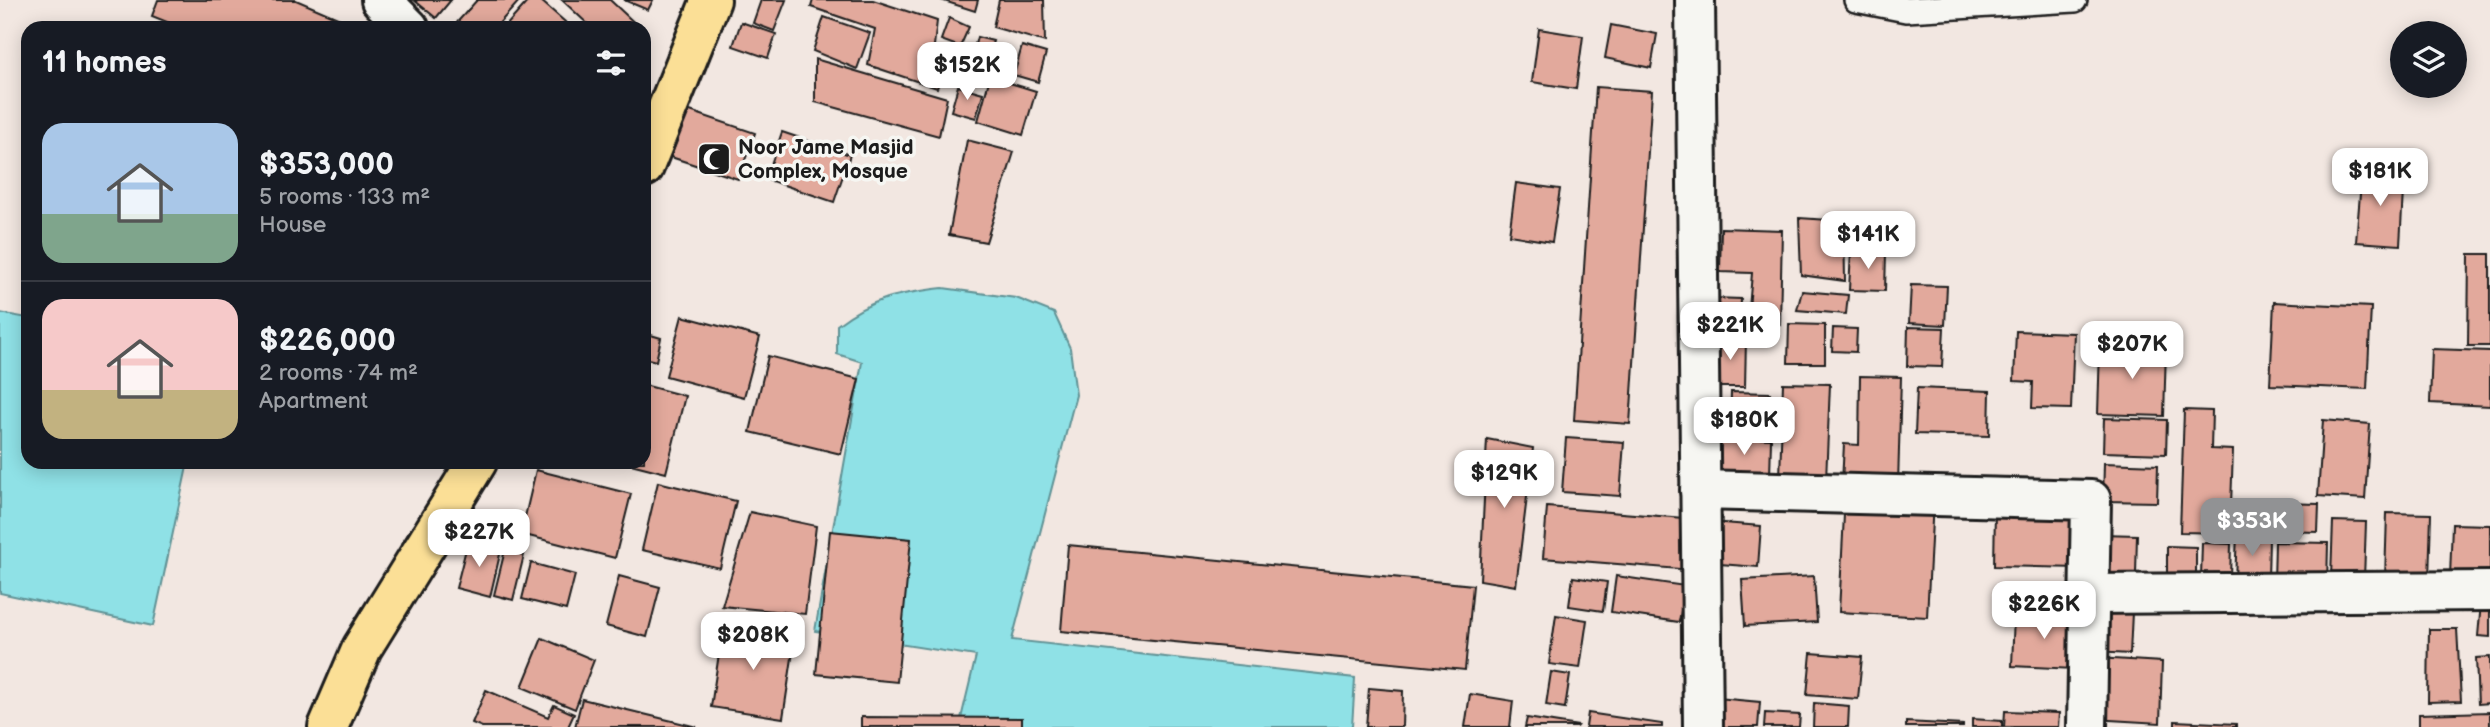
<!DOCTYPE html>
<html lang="en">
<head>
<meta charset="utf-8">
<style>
	:root { --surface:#171b24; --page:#20242c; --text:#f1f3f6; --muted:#9ea1a6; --line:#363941; --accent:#919294 }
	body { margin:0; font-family:"Balsamiq Sans",sans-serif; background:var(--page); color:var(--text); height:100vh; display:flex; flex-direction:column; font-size:26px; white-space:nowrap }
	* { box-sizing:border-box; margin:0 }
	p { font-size:23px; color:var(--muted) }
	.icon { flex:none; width:38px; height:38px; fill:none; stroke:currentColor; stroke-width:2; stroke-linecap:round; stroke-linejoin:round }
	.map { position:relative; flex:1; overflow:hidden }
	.details { position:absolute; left:21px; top:21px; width:630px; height:448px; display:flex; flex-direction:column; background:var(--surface); border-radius:21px; box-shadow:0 4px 18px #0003 }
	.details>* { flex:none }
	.tools { position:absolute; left:2390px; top:21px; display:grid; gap:14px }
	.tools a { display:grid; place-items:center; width:77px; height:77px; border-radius:50%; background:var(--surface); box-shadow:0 4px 18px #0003; font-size:35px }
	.price { position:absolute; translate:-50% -60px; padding:0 16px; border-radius:14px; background:#fff; color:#222; font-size:23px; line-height:46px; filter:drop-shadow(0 2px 4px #0008) }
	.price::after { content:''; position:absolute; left:50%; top:42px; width:21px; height:16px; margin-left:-10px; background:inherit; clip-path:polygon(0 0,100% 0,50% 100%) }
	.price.active { background:var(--accent); color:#fff }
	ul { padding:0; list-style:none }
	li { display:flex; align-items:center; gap:21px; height:175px; padding:0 21px }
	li+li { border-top:2px solid var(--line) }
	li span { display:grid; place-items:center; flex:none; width:196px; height:140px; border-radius:21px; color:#555 }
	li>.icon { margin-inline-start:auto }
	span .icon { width:84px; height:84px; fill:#fffc; stroke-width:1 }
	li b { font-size:30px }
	h2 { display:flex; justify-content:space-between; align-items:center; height:84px; padding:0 21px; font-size:30px }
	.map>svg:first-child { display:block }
</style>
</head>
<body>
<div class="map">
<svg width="2490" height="727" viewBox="0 0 2490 727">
	<rect width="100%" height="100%" fill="#f2e7e1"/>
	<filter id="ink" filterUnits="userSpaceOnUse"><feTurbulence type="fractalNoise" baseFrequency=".0143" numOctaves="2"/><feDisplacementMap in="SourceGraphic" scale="14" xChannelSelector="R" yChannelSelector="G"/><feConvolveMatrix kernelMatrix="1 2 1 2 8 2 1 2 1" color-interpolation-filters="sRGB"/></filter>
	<g filter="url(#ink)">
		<g fill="#8fe1e6" stroke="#619295" stroke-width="2">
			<path d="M943,288l73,10 38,15 16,35 6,47 -64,245 343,38 -3,49h-393l17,-71 -161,-25 47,-269 -25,-8v-29c35,-27 63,-32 106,-37z"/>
			<path d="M0,313l28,5v144h160l-35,164 -153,-33z"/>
		</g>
		<g fill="#e2a99c" stroke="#1c1c1c" stroke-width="2">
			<path d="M158,0h138l65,28h-179l-30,-12z"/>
			<path d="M414,0h37l-15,18z"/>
			<path d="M477,0h43l-25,28h-43z"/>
			<path d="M529,0h11l32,28h-68z"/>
			<path d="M562,0h48l30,28h-48z"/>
			<path d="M624,0h29l-5,10z"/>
			<path d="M761,0h25l-12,31 -21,-8z"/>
			<path d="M813,0h60l64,21 -4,33 17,1 -13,33 -69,-23 7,-36 -64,-22z"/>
			<path d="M941,0h37l-3,11z"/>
			<path d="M999,0h45l1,42 -52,-15z"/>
			<path d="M824,17l46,16 -13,36 -44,-18z"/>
			<path d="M949,18l20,9 -9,20 -19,-7z"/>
			<path d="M741,22l35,12 -8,24 -35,-12z"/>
			<path d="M1611,25l46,9 -6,34 -46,-10z"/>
			<path d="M1539,29l44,7 -7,53 -44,-7z"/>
			<path d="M977,37l16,4 -11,38 -15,-4z"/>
			<path d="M1022,46l24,7 -8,29 -24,-7z"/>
			<path d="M815,59l132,39 -8,38 -124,-34z"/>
			<path d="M990,77l46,14 -13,44 -45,-14z"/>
			<path d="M958,86l25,7 -7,25 -25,-7z"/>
			<path d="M1596,87l56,4 -22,333 -56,-4z"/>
			<path d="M687,110l68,23 -17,46 -67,-22z"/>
			<path d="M782,132l68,23 -16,47 -68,-23z"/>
			<path d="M967,140l47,12 -28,90 -37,-7z"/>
			<path d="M2362,170l42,3 -4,72 -44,-3z"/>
			<path d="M1516,183l44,6 -8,53 -43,-7z"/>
			<path d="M1799,218l45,3 1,60 -44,-6z"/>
			<path d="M1721,228l61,2 -2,95 -32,-4 4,-48 -32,-1z"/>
			<path d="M1851,251l35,1 -1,39 -36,-1z"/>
			<path d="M2469,254h21v92h-22z"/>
			<path d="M1911,285l36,1 -2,39 -36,-2z"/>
			<path d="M1802,291l46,4 -2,19 -49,-4z"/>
			<path d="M1713,298l28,1 -1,23 -29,-1z"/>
			<path d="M2274,302l97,5 -4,82 -97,-4z"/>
			<path d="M682,316l78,21 -16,60 -78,-21z"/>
			<path d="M1789,324l36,1v38h-37z"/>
			<path d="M1908,327l36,1 -2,39 -35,-1z"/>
			<path d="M1833,328l24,1 -1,23 -24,-1z"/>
			<path d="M2016,331l58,2 -3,76 -39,-1 1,-26 -19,-1z"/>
			<path d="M644,333l17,5 -5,23 -12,-3z"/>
			<path d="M1715,337l31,1 -1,49h-32z"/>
			<path d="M2100,347l66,2 -2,67 -66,-2z"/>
			<path d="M2432,349l58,2v55l-60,-3z"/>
			<path d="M768,356l91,23 -18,75 -91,-22z"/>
			<path d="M1860,376l41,1 -3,108 -56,-2 2,-39 15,1z"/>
			<path d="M1783,383l47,1 -4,96 -46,-2z"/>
			<path d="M644,385l41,11 -19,77 -43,-11h21z"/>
			<path d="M1917,388l73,3 -1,45 -74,-2z"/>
			<path d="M1731,392l39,1 -2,41 -38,-1z"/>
			<path d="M2184,410l28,1 -1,38 22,1 -3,83 -50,-1z"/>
			<path d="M2104,418l63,2 -1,34 -63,-2z"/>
			<path d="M2323,420l47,4 -5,75 -47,-3z"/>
			<path d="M1719,437l52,2 -1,38 -52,-1z"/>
			<path d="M1566,438l58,4 -4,54 -58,-4z"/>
			<path d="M1487,439l46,9 -17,138 -36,-6z"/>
			<path d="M2104,463l54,2 -1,37 -54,-1z"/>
			<path d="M536,470l95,24 -16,64 -94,-24z"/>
			<path d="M658,482l78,19 -16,67 -78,-18z"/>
			<path d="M1845,495l88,6 -6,116 -88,-5z"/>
			<path d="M2276,503l43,1 -1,28 -42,-1z"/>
			<path d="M1547,507l149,12 -4,51 -149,-12z"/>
			<path d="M1995,510l86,2 -1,56 -86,-2z"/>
			<path d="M750,512l66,14 -11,88 -83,-8z"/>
			<path d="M2387,513l44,1 -2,66 -44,-1z"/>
			<path d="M2333,521l33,1 -2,57 -33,-2z"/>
			<path d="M1710,522l51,4 -3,41 -51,-4z"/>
			<path d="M2452,524l38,1v53l-40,-1z"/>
			<path d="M830,531l81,8 -14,143 -81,-8z"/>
			<path d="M2101,534l36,1 -1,39 -36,-1z"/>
			<path d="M2237,535l32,2 -1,43 -33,-1z"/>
			<path d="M468,541l33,9 -11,47 -34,-9z"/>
			<path d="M2275,542l53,1 -1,42 -53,-2z"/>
			<path d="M2202,543l29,1 -1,34 -29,-1z"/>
			<path d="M1068,545l405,40 -8,85 -404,-39z"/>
			<path d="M2167,546l29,1v35l-29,-1z"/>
			<path d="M505,550l19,5 -11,45 -19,-5z"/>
			<path d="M531,563l44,12 -9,35 -44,-11z"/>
			<path d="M619,576l41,11 -13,50 -41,-11z"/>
			<path d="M1616,576l69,10 -6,36 -68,-10z"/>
			<path d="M1814,576l3,46 -72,4 -3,-46z"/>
			<path d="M1573,577l34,5 -4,29 -34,-5z"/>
			<path d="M2481,603l9,1v33l-12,-1z"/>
			<path d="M2097,610l35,2 -2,42 -35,-2z"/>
			<path d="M2014,614l62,3 -2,52 -62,-3z"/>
			<path d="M1556,615l31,5 -7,48 -31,-4z"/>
			<path d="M723,627l72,11 -12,80 -72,-11z"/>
			<path d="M2429,629h28l4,72 -33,1z"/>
			<path d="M542,638l52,22 -19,49 -53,-22z"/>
			<path d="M1811,653l51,4 -4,42 -51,-4z"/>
			<path d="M2490,657v46l-12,1 -2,-46z"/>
			<path d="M2096,658l66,4 -2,61 -67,-4z"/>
			<path d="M1551,672l19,3 -5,33 -19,-3z"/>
			<path d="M1369,688l34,3 -1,36h-36z"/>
			<path d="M486,690l62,27 6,-12 20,9 -6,13h-86l-10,-4z"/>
			<path d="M1470,694l43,7 -3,26h-45z"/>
			<path d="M1717,698l43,4 -2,25h-44z"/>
			<path d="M582,699l115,28h-122z"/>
			<path d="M1814,703l35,3 -1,21h-35z"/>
			<path d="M2005,711l54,2 -1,14h-54z"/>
			<path d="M2490,712v15h-71v-13z"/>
			<path d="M1588,713l74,11v3h-76z"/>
			<path d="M1765,713l35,2 -1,12h-35z"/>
			<path d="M861,717l161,1v9h-161z"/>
			<path d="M1527,718l51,8 -1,1h-52z"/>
			<path d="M1972,719l30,2v6h-30z"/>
			<path d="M2175,721l61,3v3h-61z"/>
			<path d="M1906,722l57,3v2h-57z"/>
		</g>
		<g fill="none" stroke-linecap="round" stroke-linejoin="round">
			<g stroke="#1c1c1c" stroke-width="28">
				<path id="service" d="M1856,0l50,10 169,-10"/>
			</g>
			<g stroke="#1c1c1c" stroke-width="44">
				<g id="minor">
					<path d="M381,0l28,28"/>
					<path d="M1695,0l8,727"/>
					<path d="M1700,490l391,10 -4,227"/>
					<path d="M2089,594l401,-3"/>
				</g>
			</g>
			<g stroke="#1c1c1c" stroke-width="44">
				<g id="trunk">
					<path d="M644,167l67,-167"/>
					<path d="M328,727l34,-79 115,-186"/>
				</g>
			</g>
			<use href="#service" stroke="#f6f6f2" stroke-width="23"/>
			<use href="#minor" stroke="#f6f6f2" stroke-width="38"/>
			<use href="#trunk" stroke="#fbdf96" stroke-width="38"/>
		</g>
	</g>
	<defs>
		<g id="mosque-square" transform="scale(1.75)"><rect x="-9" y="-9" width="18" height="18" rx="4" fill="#1c1c1c" stroke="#f6f6f2"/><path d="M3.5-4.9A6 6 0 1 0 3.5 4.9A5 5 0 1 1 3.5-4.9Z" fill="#fff"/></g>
	</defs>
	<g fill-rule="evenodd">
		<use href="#mosque-square" x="714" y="159"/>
	</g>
	<g text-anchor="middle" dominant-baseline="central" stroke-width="7" stroke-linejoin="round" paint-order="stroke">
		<g font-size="21" font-weight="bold" fill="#1c1c1c" stroke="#f6f6f2" text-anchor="start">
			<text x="738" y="147">Noor Jame Masjid<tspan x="738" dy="24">Complex, Mosque</tspan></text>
		</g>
	</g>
</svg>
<div class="tools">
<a><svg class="icon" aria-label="layers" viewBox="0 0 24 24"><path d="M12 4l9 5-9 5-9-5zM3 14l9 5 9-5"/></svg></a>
</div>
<b class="price" style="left:967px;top:102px">$152K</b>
<b class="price" style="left:2380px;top:208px">$181K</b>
<b class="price" style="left:1868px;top:271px">$141K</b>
<b class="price" style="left:1730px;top:362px">$221K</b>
<b class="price" style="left:2132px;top:381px">$207K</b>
<b class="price" style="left:1744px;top:457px">$180K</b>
<b class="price" style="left:1504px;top:510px">$129K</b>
<b class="price active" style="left:2252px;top:558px">$353K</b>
<b class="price" style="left:479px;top:569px">$227K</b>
<b class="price" style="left:2044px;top:641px">$226K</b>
<b class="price" style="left:753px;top:672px">$208K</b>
<section class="details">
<h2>11 homes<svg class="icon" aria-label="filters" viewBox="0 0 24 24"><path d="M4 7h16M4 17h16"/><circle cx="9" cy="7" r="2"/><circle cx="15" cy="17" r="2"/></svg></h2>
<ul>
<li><span style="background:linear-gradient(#a9c7e8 65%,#7fa58c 0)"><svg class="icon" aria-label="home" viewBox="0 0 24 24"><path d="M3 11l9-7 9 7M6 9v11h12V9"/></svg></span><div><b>$353,000</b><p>5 rooms · 133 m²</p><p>House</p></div></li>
<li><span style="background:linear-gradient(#f6c9c9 65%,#c2b280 0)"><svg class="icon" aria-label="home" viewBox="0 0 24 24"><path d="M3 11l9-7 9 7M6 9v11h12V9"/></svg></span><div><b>$226,000</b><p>2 rooms · 74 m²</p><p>Apartment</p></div></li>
</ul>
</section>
</div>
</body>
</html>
